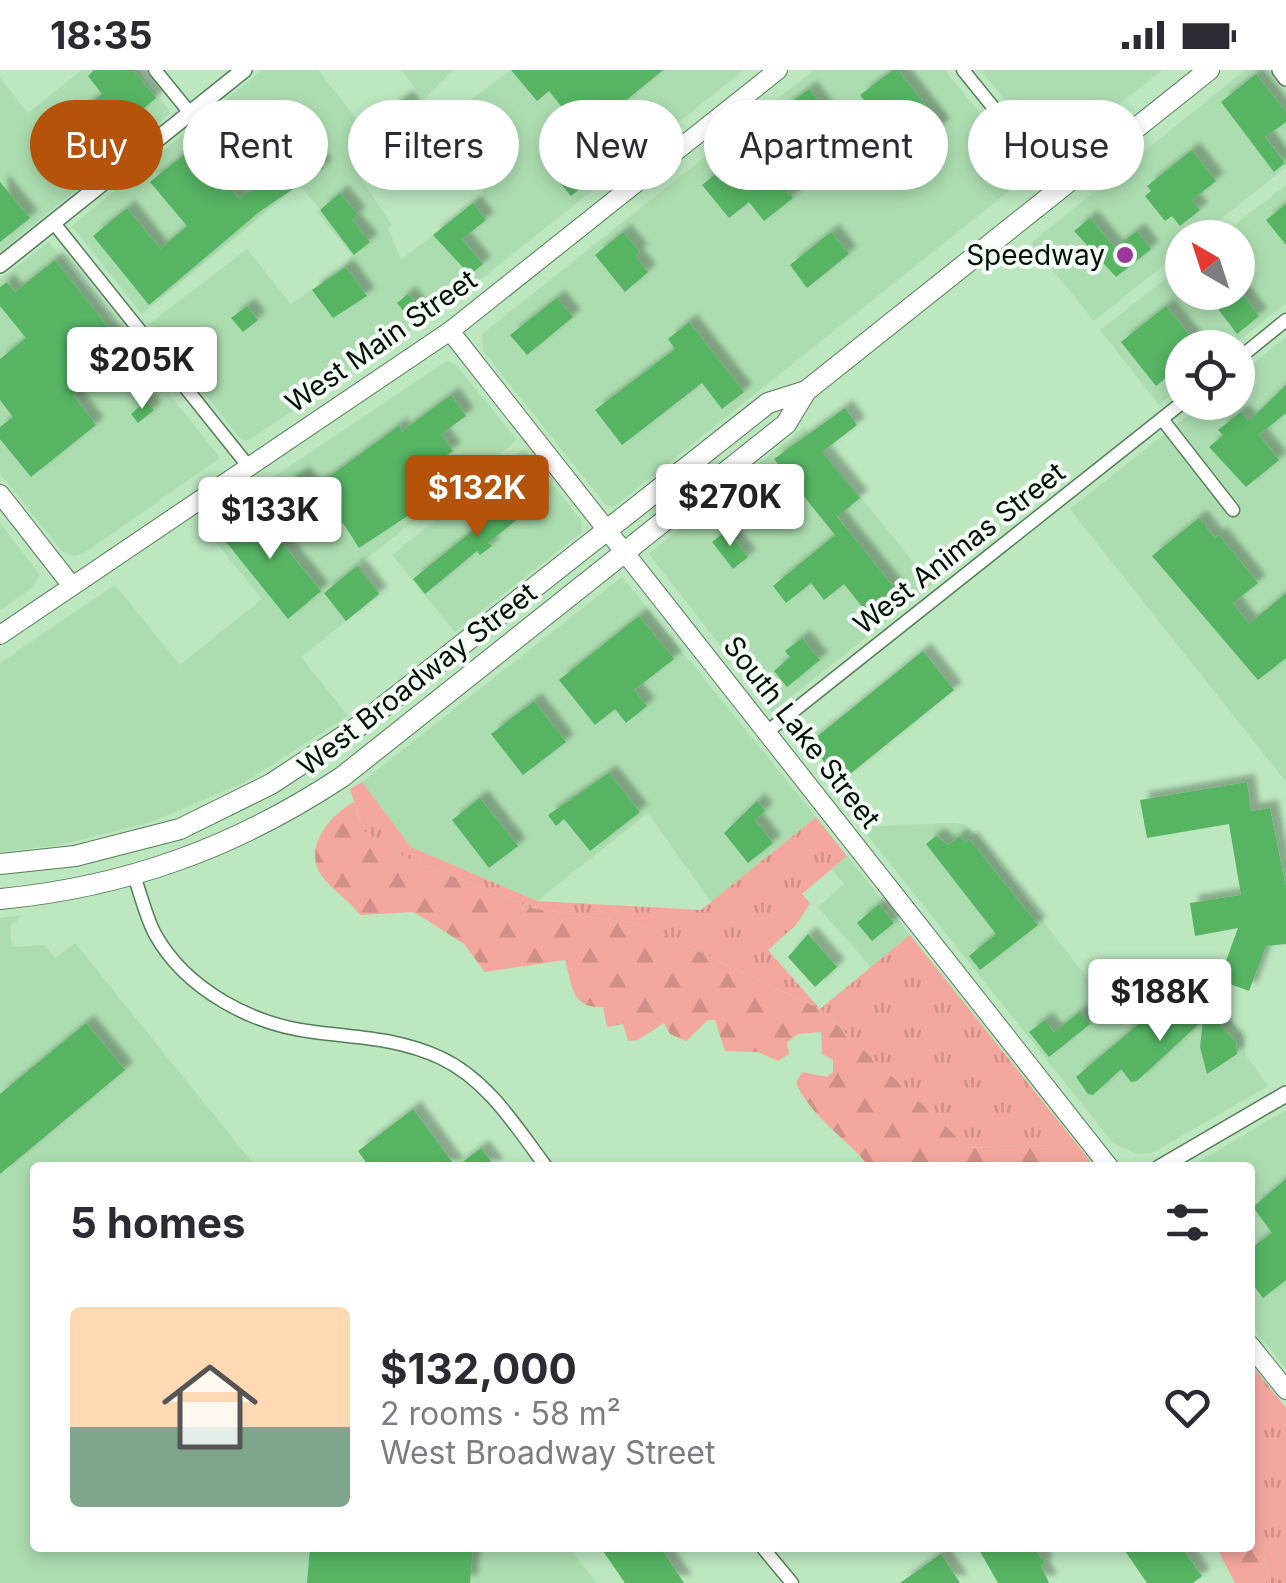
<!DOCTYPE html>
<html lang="en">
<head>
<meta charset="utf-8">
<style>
	:root { --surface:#fff; --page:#f7f7f7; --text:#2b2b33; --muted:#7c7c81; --accent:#b45309 }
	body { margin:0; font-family:Inter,sans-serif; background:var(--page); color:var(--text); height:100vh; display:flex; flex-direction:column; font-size:38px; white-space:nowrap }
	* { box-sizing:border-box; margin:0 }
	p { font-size:32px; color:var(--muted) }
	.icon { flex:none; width:55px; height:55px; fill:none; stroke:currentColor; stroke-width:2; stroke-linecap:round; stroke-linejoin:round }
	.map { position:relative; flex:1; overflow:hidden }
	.panel { position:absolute; left:30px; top:1092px; width:1225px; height:390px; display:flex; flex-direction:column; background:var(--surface); border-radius:10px; box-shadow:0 5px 15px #0003 }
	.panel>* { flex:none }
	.guide { position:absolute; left:30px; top:30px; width:1228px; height:90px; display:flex; gap:20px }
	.needle { width:65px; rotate:321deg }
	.controls { position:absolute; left:1165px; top:150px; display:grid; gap:20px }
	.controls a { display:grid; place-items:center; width:90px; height:90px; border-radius:50%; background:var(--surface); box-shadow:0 5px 15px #0003; font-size:50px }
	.price { position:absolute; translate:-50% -85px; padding:0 22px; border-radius:10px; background:#fff; color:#222; font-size:32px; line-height:65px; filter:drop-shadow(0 2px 5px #0008) }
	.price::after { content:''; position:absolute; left:50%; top:60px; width:30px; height:22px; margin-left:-15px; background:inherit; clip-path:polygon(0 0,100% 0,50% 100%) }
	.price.selected { background:var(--accent); color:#fff }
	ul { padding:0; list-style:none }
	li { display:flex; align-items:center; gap:30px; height:250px; padding:0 40px }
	li span { display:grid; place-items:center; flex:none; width:280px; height:200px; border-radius:10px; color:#555 }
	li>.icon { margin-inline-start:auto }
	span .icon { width:120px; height:120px; fill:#fffc; stroke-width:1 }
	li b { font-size:42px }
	h2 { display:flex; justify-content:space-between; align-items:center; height:120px; padding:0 40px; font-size:42px }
	.chip { padding:0 35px; border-radius:45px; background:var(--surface); box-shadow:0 5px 15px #0003; font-size:35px; line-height:90px }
	.chip.selected { background:var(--accent); color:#fff }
	.status { display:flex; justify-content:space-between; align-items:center; height:70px; padding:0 50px; background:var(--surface); direction:ltr }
	.status svg { height:28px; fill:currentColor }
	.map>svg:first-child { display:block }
</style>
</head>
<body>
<div class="status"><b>18:35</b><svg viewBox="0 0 49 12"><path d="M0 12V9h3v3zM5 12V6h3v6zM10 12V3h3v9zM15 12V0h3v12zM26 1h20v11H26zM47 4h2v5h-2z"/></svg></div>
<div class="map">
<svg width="1286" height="1513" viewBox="0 0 1286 1513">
	<defs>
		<pattern id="grass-tufts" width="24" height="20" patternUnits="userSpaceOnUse" patternTransform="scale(2.5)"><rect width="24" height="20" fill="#f4a79e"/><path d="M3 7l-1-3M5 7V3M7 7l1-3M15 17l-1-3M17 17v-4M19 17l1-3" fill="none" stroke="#d08f87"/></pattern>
		<pattern id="forest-firs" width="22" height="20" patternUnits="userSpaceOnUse" patternTransform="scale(2.5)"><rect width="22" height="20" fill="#f4a79e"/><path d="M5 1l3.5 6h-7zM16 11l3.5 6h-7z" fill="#d08f87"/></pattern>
		<filter id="shadow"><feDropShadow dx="8" dy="-8" stdDeviation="2.5" flood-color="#0004"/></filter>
	</defs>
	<rect width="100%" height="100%" fill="#bce7bf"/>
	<g fill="#acddb0">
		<path d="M82,0h56l33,43 -171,139v-174l28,35z"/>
		<path d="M262,0h56l68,87 -27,19 33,49 -4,3 13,32 83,-65 -1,-15 -46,-56 74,-54h233l-288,229 -208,142 -7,-2 -92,-115 98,-75 44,55 54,-38 7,-11 -35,-43 3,-3 -21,-24 -157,129 -70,-88z"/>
		<path d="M401,0h52l-29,29z"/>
		<path d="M814,0h131l79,98v11l-409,327 -9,-1 -123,-154 -1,-17z"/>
		<path d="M981,0h182l-108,84 -10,-5z"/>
		<path d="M1245,0h17l24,30v67l-88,70 -16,1v12l-88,71 -63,-78z"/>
		<path d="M1286,115v118l-55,44 -49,1v38l-23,19 -59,-75 82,-64v26h56v-54l-19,-1z"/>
		<path d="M49,172l171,216 -137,96 -9,2 -12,-5 -62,-77v-195z"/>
		<path d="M1286,267v445l-216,-273 134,-106 34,-1v-26z"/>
		<path d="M447,291l9,4 61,75 -159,125 22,29 -79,63 47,59 -105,67 -89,38 -94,24 -60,7v-189l115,-78 65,80 82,-66 -60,-74z"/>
		<path d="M804,357l128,158 -160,127 -123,-158z"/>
		<path d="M524,379l57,71 1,12 -127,100 -63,-77z"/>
		<path d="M0,453l40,52 -7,12 -33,23z"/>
		<path d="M622,507l194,240 -105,85 -63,-89 -111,88 -126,-54 -49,-65z"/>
		<path d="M950,753l14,1 10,8 151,195 67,-55 50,63 4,20 22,31 -116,67 -15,1 -24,-11 -252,-316z"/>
		<path d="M847,786l63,79 -39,32 -53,-60 26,-23 -12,-15z"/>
		<path d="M24,845l-14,11 2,21 32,-2 11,13 20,-15 181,224 -221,1v380h534l28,35h-597v-665z"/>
		<path d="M1286,1040v259l-36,-45v-156h-62z"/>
	</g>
	<g fill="url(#grass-tufts)">
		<path d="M362,712l49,65 126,54 164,9 115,-93 31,39 -45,38 8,9 -13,21 -29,26 52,59 90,-74 185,232h-17l-24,-22 -85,3 -149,-139 -179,-85 -106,-15 -129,-51 -42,-27 -14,-42z"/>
		<path d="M1250,1293l36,45v175h-20l2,-12 -18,-78z"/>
	</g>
	<g fill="url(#forest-firs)">
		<path d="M354,732l10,29 42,27 129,51 106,15 179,85 149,139 84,-3 14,-7 10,14 1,15h-208c-24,-29 -58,-49 -74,-84l6,-11 25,5 6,-5v-12l-11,-6 -1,-22 -23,2 -11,8 2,12 -11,7 -20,-9 -33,-1 -10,-31h-7l-22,21 -16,-7 -6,-11 -26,17 -10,1 -5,-17 -16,3 -4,-20c-33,2 -31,-24 -38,-47l-80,12 -21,-28 -50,-32 -54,3c-10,-14 -23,-21 -34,-34 -27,-29 2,-65 28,-79z"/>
		<path d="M1250,1423l18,78 -2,12h-31l-18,-35h33z"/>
	</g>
	<g fill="#56b464" filter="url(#shadow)">
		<path d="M94,0h39l23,28 -36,30 8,10 -57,47 -32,-41 63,-50 -14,-18z"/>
		<path d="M511,0h152l-79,65 -35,-44 -12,10z"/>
		<path d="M893,0h5l44,56 -18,15 -27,-34 -17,13 -20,-25z"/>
		<path d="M1256,4l30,39v9l-21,15 20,26 -11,9 -53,-70z"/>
		<path d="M809,19l43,55 -24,19 -44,-55z"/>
		<path d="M406,28l11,16 -15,11 -12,-16z"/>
		<path d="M285,50l39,48 -65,44 -110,93 -56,-69 34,-28 33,41 27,-23 -37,-44 45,-36 44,53 47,-34 -22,-28z"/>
		<path d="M756,72l28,34 -5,4 14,18 -29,23 -15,-19 -20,16 -27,-33z"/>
		<path d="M1192,80l24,31 -24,19 8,10 -20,16 -8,-10 -7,5 -20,-25 6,-5 -4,-5z"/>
		<path d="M567,89l20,24 -16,13 -20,-24z"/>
		<path d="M0,112l30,36 -30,24z"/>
		<path d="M340,123l18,22 -6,5 18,22 -16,13 -34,-45z"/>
		<path d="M473,133l13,17 -24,19 21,25 -13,11 -37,-40z"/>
		<path d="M1286,134v41l-20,-25z"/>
		<path d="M1090,148l25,30 22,-17 14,18 -35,28 -42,-46z"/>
		<path d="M623,162l17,20 -5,4 13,16 -23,20 -30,-37z"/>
		<path d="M831,162l18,22 -42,34 -17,-23z"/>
		<path d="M55,190l84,106 -10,8 -12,-14 -44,35 23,30 -65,52 -31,-38v-12l13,-10 -13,-17v-41l26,-21 -26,-32v-19l7,-5 8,10z"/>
		<path d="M346,197l21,29 -34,22 -21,-28z"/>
		<path d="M1205,222h36l18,24 -22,18z"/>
		<path d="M408,224l13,17 -11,8 -13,-16z"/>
		<path d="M557,228l16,19 -46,38 -17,-20z"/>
		<path d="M247,236l11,14 -15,12 -12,-14z"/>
		<path d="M1166,236l34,42h-18v16l-26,22 -35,-44z"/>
		<path d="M689,252l55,70 -22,17 -20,-26 -80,62 -27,-35 80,-61 -7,-10z"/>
		<path d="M1286,315v28l-27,22 20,25 -33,27 -37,-40 14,-12 -5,-5 23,-18 8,9z"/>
		<path d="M451,325l15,21 -25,18 12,17 -26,17 17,24 -85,56 -16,-25 -18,12 -40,-50 16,-11 13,14 86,-63 1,7z"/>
		<path d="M146,331l8,9 -16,13 -7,-9z"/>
		<path d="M845,338l12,17 -35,27 38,46 -23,19 60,74 -25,28 -28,-35 -20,16 -13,-17 -25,20 -13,-17 62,-51 -61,-76z"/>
		<path d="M529,415l12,15 -53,43 4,3 -12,9 -3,-4 -52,43 -12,-15z"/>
		<path d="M251,435l70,86 -33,28 -70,-87z"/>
		<path d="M1199,448l16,20 4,-3 39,48 -25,20 16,21 37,-31v65l-28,22 -106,-124z"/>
		<path d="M727,460l21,27 -15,12 -21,-27z"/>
		<path d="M357,496l22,28 -33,27 -22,-28z"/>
		<path d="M639,546l35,43 -40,31 13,16 -21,17 -11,-14 -20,16 -36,-45z"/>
		<path d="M802,568l18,22 -33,27 -13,-16 16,-14 -5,-6z"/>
		<path d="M923,581l31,39 -114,92 -31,-39z"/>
		<path d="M534,631l32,41 -43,33 -32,-41z"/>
		<path d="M609,703l31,39 -50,39 -26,-32 -8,7 -8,-11z"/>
		<path d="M1247,712l4,29 19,-3 16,80v56l-20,2 -17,45 -30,-11 19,-52 -43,8 -5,-33 51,-8 -12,-71 -82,14 -7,-38z"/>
		<path d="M480,728l38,48 -29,22 -37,-48z"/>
		<path d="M757,731l8,10 -10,9 18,23 -25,20 -24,-30z"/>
		<path d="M936,766l12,9 12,-9 5,7 4,-4 69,86 -58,45 -11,-14 27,-22 -70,-90z"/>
		<path d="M879,834l15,19 -22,18 -15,-18z"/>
		<path d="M808,864l29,33 -22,20 -27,-30z"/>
		<path d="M1192,924l44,48 1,12 -30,20 -7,-27 3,-27 -66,61 -6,1 -10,-13 -28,26 -5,-1 -12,-17 91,-77 7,-3 6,7z"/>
		<path d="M1080,942l10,12 -41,33 -20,-25 16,-12 9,12z"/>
		<path d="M86,953l39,47 -125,104v-80z"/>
		<path d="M413,1039l43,58 25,-19 15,20h-126l-12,-17z"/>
		<path d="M1286,1109v101l-23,18 -13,-17v-32l22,-16 -19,-26z"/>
		<path d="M310,1478h163l-3,35h-163z"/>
		<path d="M601,1478h60l23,35h-59z"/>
		<path d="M978,1478h56l11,15 -4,3 8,17h-51z"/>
		<path d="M1123,1478h59l20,28 -9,7h-46z"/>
		<path d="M941,1484l19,29h-60z"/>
	</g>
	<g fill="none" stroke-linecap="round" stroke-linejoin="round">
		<g stroke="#567e5a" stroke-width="15">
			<g id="minor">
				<path d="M155,0l35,43"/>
				<path d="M963,0l96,119"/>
				<path d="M53,152l196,245"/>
				<path d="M1238,289l48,-39"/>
				<path d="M1162,349l71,91"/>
				<path d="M767,662l416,-330"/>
				<path d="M134,806c7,19 12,41 21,58 31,56 98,91 159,98 45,6 84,6 127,26 47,22 76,70 106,110"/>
				<path d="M763,1478l29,35"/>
			</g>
		</g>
		<g stroke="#567e5a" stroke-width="18">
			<g id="tertiary">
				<path d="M1280,0l6,8"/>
				<path d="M0,195l244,-195"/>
				<path d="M1159,1098l127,-74"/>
			</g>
		</g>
		<g stroke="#567e5a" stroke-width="20">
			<g id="secondary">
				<path d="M450,261l660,837"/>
				<path d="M0,424l72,92"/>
				<path d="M0,565l450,-304 328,-261"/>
				<path d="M1250,1275l36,45"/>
			</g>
		</g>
		<g stroke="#567e5a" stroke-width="22">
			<g id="primary">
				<path d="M0,794l75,-8 105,-27 91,-45 88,-58 409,-323 38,-12"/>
				<path d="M0,829c127,-12 236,-52 342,-122l444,-353 20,-33 403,-321"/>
			</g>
		</g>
		<use href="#minor" stroke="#fff" stroke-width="12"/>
		<use href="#tertiary" stroke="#fff" stroke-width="15"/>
		<use href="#secondary" stroke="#fff" stroke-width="18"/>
		<use href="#primary" stroke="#fff" stroke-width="20"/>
	</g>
	<circle fill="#9b379d" stroke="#f5fef6" stroke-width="4" cx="1125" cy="185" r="10"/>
	<g text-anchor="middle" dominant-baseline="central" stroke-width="8" stroke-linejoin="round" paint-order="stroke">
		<g font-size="28" fill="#041205" stroke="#f5fef6" text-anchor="end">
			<text x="1105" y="185">Speedway</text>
		</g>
		<g font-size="28" fill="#041205" stroke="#f5fef6">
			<text transform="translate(381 271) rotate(-35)">West Main Street</text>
			<text transform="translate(959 478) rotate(-38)">West Animas Street</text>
			<text transform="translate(417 609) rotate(-38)">West Broadway Street</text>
			<text transform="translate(802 662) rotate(52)">South Lake Street</text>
		</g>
	</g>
</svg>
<div class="controls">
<a><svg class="needle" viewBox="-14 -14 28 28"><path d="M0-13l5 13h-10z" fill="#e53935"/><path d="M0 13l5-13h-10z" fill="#7c7c81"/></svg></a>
<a><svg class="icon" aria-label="locate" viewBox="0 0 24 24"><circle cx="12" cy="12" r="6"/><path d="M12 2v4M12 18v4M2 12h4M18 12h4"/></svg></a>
</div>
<b class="price" style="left:142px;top:342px">$205K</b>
<b class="price selected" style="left:477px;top:470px">$132K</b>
<b class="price" style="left:730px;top:479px">$270K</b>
<b class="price" style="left:270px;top:492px">$133K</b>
<b class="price" style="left:1160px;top:974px">$188K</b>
<div class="guide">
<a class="chip selected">Buy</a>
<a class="chip">Rent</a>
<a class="chip">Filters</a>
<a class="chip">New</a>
<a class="chip">Apartment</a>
<a class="chip">House</a>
</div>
<section class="panel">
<h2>5 homes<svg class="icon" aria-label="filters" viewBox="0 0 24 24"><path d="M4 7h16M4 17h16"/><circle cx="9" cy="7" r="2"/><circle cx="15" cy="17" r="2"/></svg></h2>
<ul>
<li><span style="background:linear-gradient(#ffd9b3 60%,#7fa58c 0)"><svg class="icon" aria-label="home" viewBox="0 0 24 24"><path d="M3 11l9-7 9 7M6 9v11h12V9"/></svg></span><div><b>$132,000</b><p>2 rooms · 58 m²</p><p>West Broadway Street</p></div><svg class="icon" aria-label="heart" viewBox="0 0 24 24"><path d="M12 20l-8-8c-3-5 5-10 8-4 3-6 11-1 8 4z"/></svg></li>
</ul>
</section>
</div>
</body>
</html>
